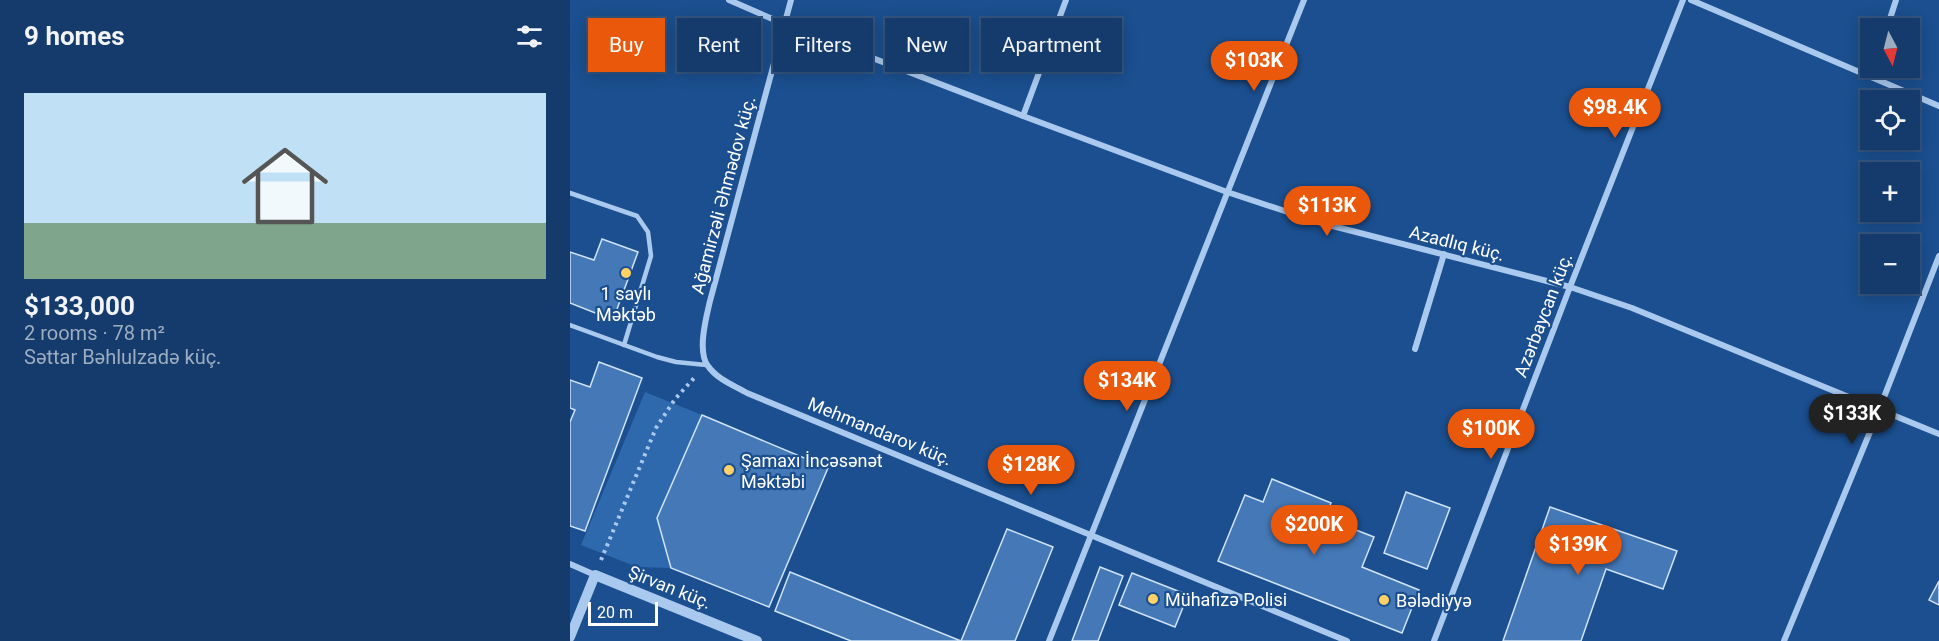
<!DOCTYPE html>
<html lang="en">
<head>
<meta charset="utf-8">
<style>
	:root { --surface:#143b6b; --page:#1d4271; --text:#f1f3f6; --muted:#9dadc1; --line:#33557e; --accent:#ea580c }
	body { margin:0; font-family:Roboto,sans-serif; background:var(--page); color:var(--text); height:100vh; display:flex; flex-direction:column; font-size:22px; white-space:nowrap }
	* { box-sizing:border-box; margin:0 }
	p { font-size:20px; color:var(--muted) }
	.icon { flex:none; width:33px; height:33px; fill:none; stroke:currentColor; stroke-width:2; stroke-linecap:round; stroke-linejoin:round }
	.map { position:relative; flex:1; overflow:hidden }
	.panel { display:flex; flex-direction:column; background:var(--surface); width:570px }
	.panel>* { flex:none }
	.guide { position:absolute; left:18px; top:18px; width:570px; height:54px; display:flex; gap:12px }
	.needle { width:39px; rotate:173deg }
	.buttons { position:absolute; left:1290px; top:18px; display:grid; gap:12px }
	.buttons a { display:grid; place-items:center; width:60px; height:60px; border-radius:0px; background:var(--surface); box-shadow:0 3px 15px #0003,0 0 0 2px var(--line); font-size:30px }
	.scale { position:absolute; left:18px; bottom:15px; width:70px; box-sizing:border-box; padding-left:6px; border:3px solid #fff; border-top:0; font-size:16px; line-height:21px; white-space:nowrap; color:#fff; -webkit-text-stroke:4px #1b4f8f; paint-order:stroke }
	.price { position:absolute; translate:-50% -51px; padding:0 14px; border-radius:21px; background:var(--accent); color:#fff; font-size:20px; line-height:39px; filter:drop-shadow(0 2px 3px #0008) }
	.price::after { content:''; position:absolute; left:50%; top:36px; width:18px; height:14px; margin-left:-9px; background:inherit; clip-path:polygon(0 0,100% 0,50% 100%) }
	.price.current { background:#222; color:#fff }
	ul { padding:0; list-style:none }
	li { display:grid; align-content:center; gap:12px; height:318px; padding:0 24px }
	li span { display:grid; place-items:center; height:186px; border-radius:0px; color:#555 }
	li>.icon { margin-inline-start:auto }
	span .icon { width:108px; height:108px; fill:#fffc; stroke-width:1 }
	li b { font-size:26px }
	h2 { display:flex; justify-content:space-between; align-items:center; height:72px; padding:0 24px; font-size:26px }
	.chip { padding:0 21px; border-radius:0px; background:var(--surface); box-shadow:0 3px 15px #0003,0 0 0 2px var(--line); font-size:21px; line-height:54px }
	.chip.current { background:var(--accent); color:#fff }
	main { display:flex; flex:1; min-height:0 }
	.map>svg:first-child { display:block }
</style>
</head>
<body>
<main>
<section class="panel">
<h2>9 homes<svg class="icon" aria-label="filters" viewBox="0 0 24 24"><path d="M4 7h16M4 17h16"/><circle cx="9" cy="7" r="2"/><circle cx="15" cy="17" r="2"/></svg></h2>
<ul>
<li><span style="background:linear-gradient(#bfe0f5 70%,#7fa58c 0)"><svg class="icon" aria-label="home" viewBox="0 0 24 24"><path d="M3 11l9-7 9 7M6 9v11h12V9"/></svg></span><div><b>$133,000</b><p>2 rooms · 78 m²</p><p>Səttar Bəhlulzadə küç.</p></div></li>
</ul>
</section>
<div class="map">
<svg width="1369" height="641" viewBox="0 0 1369 641">
	<rect width="100%" height="100%" fill="#1b4f8f"/>
	<path fill="#2e69ad" d="M75,392l57,23 -45,103 14,50 -34,-1 -56,-22z"/>
	<g fill="#4478b7" stroke="#cfe3fa" stroke-width="1.5">
		<path d="M32,239l36,13 -25,68 -43,-17v-51l24,8z"/>
		<path d="M29,362l43,16 -57,153 -15,-5v-104l5,-12 -5,-2v-28l20,7z"/>
		<path d="M132,415l126,53 -59,139 -98,-39 -14,-50z"/>
		<path d="M702,479l59,24 -6,15 49,19 -12,30 57,23 -17,43 -184,-72 27,-66 18,7z"/>
		<path d="M836,492l44,16 -23,61 -43,-16z"/>
		<path d="M980,507l127,44 -14,38 -57,-20 -25,72h-78z"/>
		<path d="M437,529l46,18 -38,94h-164l-76,-30 15,-39 171,69z"/>
		<path d="M530,567l23,9 -25,65h-26z"/>
		<path d="M562,573l56,22 -13,32 -56,-22z"/>
		<path d="M1369,581v24l-10,-5z"/>
	</g>
	<g fill="none" stroke-linecap="round" stroke-linejoin="round">
		<path stroke="#a9c9ee" stroke-width="4" stroke-dasharray="3 4.5" stroke-linecap="butt" d="M31,560l55,-132 19,-29 21,-23"/>
		<g stroke="#a9c9ee" stroke-width="4.5">
			<path d="M0,193l67,23 11,16 3,24 -27,89"/>
			<path d="M0,325l87,32 19,5 30,3"/>
		</g>
		<g stroke="#a9c9ee" stroke-width="6">
			<path d="M159,0l55,24 239,92 204,76 94,31 249,64 62,21 307,126"/>
			<path d="M221,0l-81,301c-4,17 -13,51 -2,65 9,13 25,19 39,27l600,248"/>
			<path d="M1121,0l248,106"/>
			<path d="M1317,28l9,-28"/>
			<path d="M453,116l43,-116"/>
			<path d="M845,349l29,-95"/>
			<path d="M0,564l25,11"/>
			<path d="M479,641l255,-641"/>
			<path d="M864,641l136,-354 113,-287"/>
			<path d="M1214,641l95,-231 60,-154"/>
		</g>
		<path stroke="#a9c9ee" stroke-width="10" d="M0,637l25,-62 162,66"/>
	</g>
	<g fill="#ffd166" stroke="#1b4f8f" stroke-width="2">
		<circle cx="56" cy="273" r="6"/>
		<circle cx="159" cy="470" r="6"/>
		<circle cx="583" cy="599" r="6"/>
		<circle cx="814" cy="600" r="6"/>
	</g>
	<g text-anchor="middle" dominant-baseline="central" stroke-width="4.5" stroke-linejoin="round" paint-order="stroke">
		<g font-size="18" fill="#fff" stroke="#1b4f8f">
			<text transform="translate(153 195) rotate(-75)">Ağamirzəli Əhmədov küç.</text>
			<text transform="translate(887 243) rotate(14)">Azadlıq küç.</text>
			<text transform="translate(973 315) rotate(-69)">Azərbaycan küç.</text>
			<text transform="translate(310 431) rotate(22)">Mehmandarov küç.</text>
			<text transform="translate(100 587) rotate(22)">Şirvan küç.</text>
		</g>
		<g font-size="18" fill="#fff" stroke="#1b4f8f" text-anchor="start">
			<text x="56" y="293" text-anchor="middle">1 saylı<tspan x="56" dy="21">Məktəb</tspan></text>
			<text x="171" y="460">Şamaxı İncəsənət<tspan x="171" dy="21">Məktəbi</tspan></text>
			<text x="595" y="599">Mühafizə Polisi</text>
			<text x="826" y="600">Bələdiyyə</text>
		</g>
	</g>
</svg>
<div class="buttons">
<a><svg class="needle" viewBox="-14 -14 28 28"><path d="M0-13l5 13h-10z" fill="#e53935"/><path d="M0 13l5-13h-10z" fill="#9dadc1"/></svg></a>
<a><svg class="icon" aria-label="locate" viewBox="0 0 24 24"><circle cx="12" cy="12" r="6"/><path d="M12 2v4M12 18v4M2 12h4M18 12h4"/></svg></a>
<a>+</a>
<a>−</a>
</div>
<div class="scale">20 m</div>
<b class="price" style="left:684px;top:92px">$103K</b>
<b class="price" style="left:1045px;top:139px">$98.4K</b>
<b class="price" style="left:757px;top:237px">$113K</b>
<b class="price" style="left:557px;top:412px">$134K</b>
<b class="price current" style="left:1282px;top:445px">$133K</b>
<b class="price" style="left:921px;top:460px">$100K</b>
<b class="price" style="left:461px;top:496px">$128K</b>
<b class="price" style="left:744px;top:556px">$200K</b>
<b class="price" style="left:1008px;top:576px">$139K</b>
<div class="guide">
<a class="chip current">Buy</a>
<a class="chip">Rent</a>
<a class="chip">Filters</a>
<a class="chip">New</a>
<a class="chip">Apartment</a>
</div>
</div>
</main>
</body>
</html>
